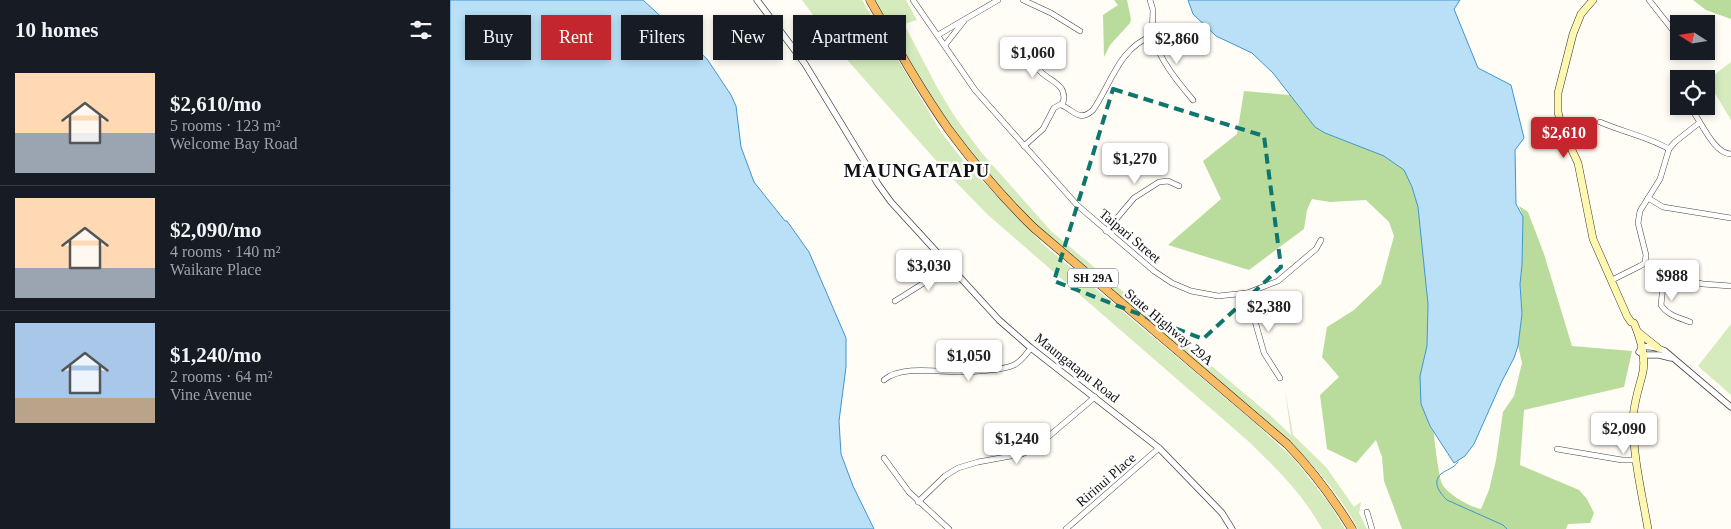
<!DOCTYPE html>
<html lang="en">
<head>
<meta charset="utf-8">
<style>
	:root { --surface:#171b24; --page:#242831; --text:#f1f3f6; --muted:#9ea1a6; --line:#363941; --accent:#c4262e }
	body { margin:0; font-family:"Times New Roman",serif; background:var(--page); color:var(--text); height:100vh; display:flex; flex-direction:column; font-size:19px; white-space:nowrap }
	* { box-sizing:border-box; margin:0 }
	p { font-size:16px; color:var(--muted) }
	.icon { flex:none; width:28px; height:28px; fill:none; stroke:currentColor; stroke-width:2; stroke-linecap:round; stroke-linejoin:round }
	.map { position:relative; flex:1; overflow:hidden }
	.details { display:flex; flex-direction:column; background:var(--surface); width:450px }
	.details>* { flex:none }
	.hud { position:absolute; left:15px; top:15px; width:475px; height:45px; display:flex; gap:10px }
	.needle { width:32px; rotate:282deg }
	.buttons { position:absolute; left:1220px; top:15px; display:grid; gap:10px }
	.buttons a { display:grid; place-items:center; width:45px; height:45px; border-radius:0px; background:var(--surface); box-shadow:0 2px 8px #0003; font-size:25px }
	.price { position:absolute; translate:-50% -42px; padding:0 11px; border-radius:5px; background:#fff; color:#222; font-size:16px; line-height:32px; filter:drop-shadow(0 1px 2px #0008) }
	.price::after { content:''; position:absolute; left:50%; top:30px; width:15px; height:11px; margin-left:-8px; background:inherit; clip-path:polygon(0 0,100% 0,50% 100%) }
	.price.active { background:var(--accent); color:#fff }
	ul { padding:0; list-style:none }
	li { display:flex; align-items:center; gap:15px; height:125px; padding:0 15px }
	li+li { border-top:1px solid var(--line) }
	li span { display:grid; place-items:center; flex:none; width:140px; height:100px; border-radius:0px; color:#555 }
	li>.icon { margin-inline-start:auto }
	span .icon { width:60px; height:60px; fill:#fffc; stroke-width:1 }
	li b { font-size:21px }
	h2 { display:flex; justify-content:space-between; align-items:center; height:60px; padding:0 15px; font-size:21px }
	.pill { padding:0 18px; border-radius:0px; background:var(--surface); box-shadow:0 2px 8px #0003; font-size:18px; line-height:45px }
	.pill.active { background:var(--accent); color:#fff }
	main { display:flex; flex:1; min-height:0 }
	.map>svg:first-child { display:block }
</style>
</head>
<body>
<main>
<section class="details">
<h2>10 homes<svg class="icon" aria-label="filters" viewBox="0 0 24 24"><path d="M4 7h16M4 17h16"/><circle cx="9" cy="7" r="2"/><circle cx="15" cy="17" r="2"/></svg></h2>
<ul>
<li><span style="background:linear-gradient(#ffd9b3 60%,#9aa5b1 0)"><svg class="icon" aria-label="home" viewBox="0 0 24 24"><path d="M3 11l9-7 9 7M6 9v11h12V9"/></svg></span><div><b>$2,610/mo</b><p>5 rooms · 123 m²</p><p>Welcome Bay Road</p></div></li>
<li><span style="background:linear-gradient(#ffd9b3 70%,#9aa5b1 0)"><svg class="icon" aria-label="home" viewBox="0 0 24 24"><path d="M3 11l9-7 9 7M6 9v11h12V9"/></svg></span><div><b>$2,090/mo</b><p>4 rooms · 140 m²</p><p>Waikare Place</p></div></li>
<li><span style="background:linear-gradient(#a9c7e8 75%,#b9a48a 0)"><svg class="icon" aria-label="home" viewBox="0 0 24 24"><path d="M3 11l9-7 9 7M6 9v11h12V9"/></svg></span><div><b>$1,240/mo</b><p>2 rooms · 64 m²</p><p>Vine Avenue</p></div></li>
</ul>
</section>
<div class="map">
<svg width="1281" height="529" viewBox="0 0 1281 529">
	<rect width="100%" height="100%" fill="#fffdf5"/>
	<g fill="#d5ebbd">
		<path d="M352,0h60l79,132 25,32 78,81 211,178 39,36 35,44 16,26h-23c-19,-35 -47,-62 -75,-89l-259,-225 -41,-42 -105,-119z"/>
		<path d="M424,0h32l11,20 -13,4 34,65 17,28 26,35 70,79 219,184 21,20 -6,-46 8,46 33,32 28,40 7,-5 -2,11 8,16h-9c-37,-69 -99,-115 -158,-164 -38,-31 -76,-63 -113,-95 -18,-15 -37,-30 -54,-47 -68,-63 -113,-144 -159,-223z"/>
		<path d="M1281,62v58l-24,-40z"/>
		<path d="M1281,324v71l-33,-29z"/>
	</g>
	<g fill="#b9dc9c">
		<path d="M664,0h13l4,19 -1,4 -20,22 -6,12 -1,-42 15,-10z"/>
		<path d="M1243,0h38v19l-25,-9z"/>
		<path d="M794,91l46,4 25,32 10,6 59,23 20,14 8,17 6,20 10,97 -1,42 -7,30 10,50 4,7c0,7 5,44 8,51 5,10 28,23 39,25l8,-19 7,-30 7,-48 11,-16 8,-33 -4,-17 4,-32 -2,-30 2,-19 1,-48 -4,-11 9,6 16,42 28,92 60,5 -8,36 -100,23 -4,55 59,25 8,9 7,14 -4,10 -22,1 -2,5h-164l-18,-48 -2,-24 -6,-17 -20,23 -29,-14 -7,-54 19,-18 -17,-20 5,-30 27,-17 27,-26 13,-48 -5,-14 -23,-22 -36,2 -18,-3 -5,11 -3,19 -55,41 -81,-25 53,-46 -18,-38 34,-27z"/>
	</g>
	<g fill="#b9e0f7" stroke="#3f96cf">
		<path d="M0,0h193l64,59 24,36 5,11 5,41 13,35 31,39h2l22,31 37,86v29l-7,54 2,33 12,32 21,43h-424z"/>
		<path d="M738,0h272l-6,9 24,59 33,17 13,53 -9,12 1,54 7,13 -1,48 -2,19 2,30 -4,32 -4,12 -12,23 -28,63 -9,12 -11,7 -24,-37 -9,-22 -1,-28 7,-30 1,-42 -10,-97 -6,-20 -8,-17 -20,-14 -59,-23 -10,-6 -42,-54 -21,-20 -36,-17 -23,-22z"/>
	</g>
	<g fill="none" stroke-linecap="round" stroke-linejoin="round">
		<path stroke="#3f96cf" stroke-width="1" d="M1008,462c-5,7 -11,7 -17,12 -10,9 0,20 6,26l56,25 4,4"/>
		<g stroke="#444" stroke-width="6">
			<g id="minor">
				<path d="M463,0l62,90 102,115 77,66 18,12 19,8 27,5 29,-3 31,-12 32,-27 6,-5 5,-9"/>
				<path d="M573,0l28,13 29,18"/>
				<path d="M1199,0l30,38"/>
				<path d="M488,35l60,-35"/>
				<path d="M702,36c9,25 24,44 41,64"/>
				<path d="M495,45l19,-24"/>
				<path d="M569,53c7,6 14,12 21,18 10,11 28,13 23,32l-9,5 -11,21 -19,17"/>
				<path d="M611,105c13,5 18,18 32,5 18,-26 26,-62 59,-74l1,-26 -3,-10"/>
				<path d="M1239,106c11,12 24,48 42,48"/>
				<path d="M1150,122c23,10 48,15 69,27"/>
				<path d="M1198,198l15,9 68,11"/>
				<path d="M656,231l28,-33 25,-16 9,-1 11,5"/>
				<path d="M1195,263l8,9 11,4 39,8 28,2"/>
				<path d="M1214,276l-3,29c6,10 19,13 29,17"/>
				<path d="M1162,280l28,-14 5,-3 1,-8 -8,-32 2,-12 20,-32 9,-30 6,-7 24,-19"/>
				<path d="M797,293l17,60 16,25"/>
				<path d="M445,301l56,-35"/>
				<path d="M434,380c17,-15 55,-8 76,-8 13,0 43,-2 54,-7 8,-4 12,-11 17,-17"/>
				<path d="M1107,449l65,11h14"/>
				<path d="M434,458l25,34 40,37"/>
				<path d="M468,502l27,-26 13,-8 20,-6 44,-8 13,-6 60,-51"/>
				<path d="M917,512l5,17"/>
				<path d="M616,529l93,-81"/>
			</g>
		</g>
		<g stroke="#444" stroke-width="7">
			<g id="tertiary">
				<path d="M307,0l48,64 73,120 13,18 108,118 32,28 128,100 63,65 10,16"/>
				<path d="M1221,358l-12,-3h-15l-5,-3 3,-5c8,-1 15,0 23,4l66,56"/>
			</g>
		</g>
		<g stroke="#333" stroke-width="8">
			<g id="secondary">
				<path d="M1143,0l-12,14 -8,20 -15,59v19l4,17 16,34 15,76 34,77 4,6 3,1c7,17 13,36 8,53 -4,15 -9,30 -9,45 0,36 9,73 15,108"/>
				<path d="M1188,332l20,16"/>
			</g>
		</g>
		<g stroke="#222" stroke-width="9">
			<path id="trunk" d="M420,0c25,44 50,89 79,130 26,35 54,68 85,98l253,216c25,26 46,54 65,85"/>
		</g>
		<use href="#minor" stroke="#fff" stroke-width="5"/>
		<use href="#tertiary" stroke="#fff" stroke-width="5.5"/>
		<use href="#secondary" stroke="#fff6b0" stroke-width="7"/>
		<use href="#trunk" stroke="#f7bc64" stroke-width="8"/>
	</g>
	<path fill="none" stroke="#0f766e" stroke-width="4" stroke-dasharray="10 6" stroke-linejoin="round" d="M663,89l151,47 17,131 -78,72 -149,-58z"/>
	<g text-anchor="middle" dominant-baseline="central" stroke-width="5" stroke-linejoin="round" paint-order="stroke">
		<rect fill="#fff" stroke="#585858" stroke-width="1" x="618" y="268.5" width="50" height="19" rx="4"/>
		<g font-size="12" font-weight="bold" fill="#111">
			<text x="643" y="278">SH 29A</text>
		</g>
		<g font-size="14" fill="#111" stroke="#fff">
			<text transform="translate(680 236) rotate(40)">Taipari Street</text>
			<text transform="translate(719 327) rotate(40)">State Highway 29A</text>
			<text transform="translate(627 368) rotate(38)">Maungatapu Road</text>
			<text transform="translate(656 480) rotate(-41)">Ririnui Place</text>
		</g>
		<g font-size="19" font-weight="bold" letter-spacing="1" fill="#111" stroke="#fff">
			<text x="467" y="170">MAUNGATAPU</text>
		</g>
	</g>
</svg>
<div class="buttons">
<a><svg class="needle" viewBox="-14 -14 28 28"><path d="M0-13l5 13h-10z" fill="#e53935"/><path d="M0 13l5-13h-10z" fill="#9ea1a6"/></svg></a>
<a><svg class="icon" aria-label="locate" viewBox="0 0 24 24"><circle cx="12" cy="12" r="6"/><path d="M12 2v4M12 18v4M2 12h4M18 12h4"/></svg></a>
</div>
<b class="price" style="left:727px;top:65px">$2,860</b>
<b class="price" style="left:583px;top:79px">$1,060</b>
<b class="price active" style="left:1114px;top:159px">$2,610</b>
<b class="price" style="left:685px;top:185px">$1,270</b>
<b class="price" style="left:479px;top:292px">$3,030</b>
<b class="price" style="left:1222px;top:302px">$988</b>
<b class="price" style="left:819px;top:333px">$2,380</b>
<b class="price" style="left:519px;top:382px">$1,050</b>
<b class="price" style="left:1174px;top:455px">$2,090</b>
<b class="price" style="left:567px;top:465px">$1,240</b>
<div class="hud">
<a class="pill">Buy</a>
<a class="pill active">Rent</a>
<a class="pill">Filters</a>
<a class="pill">New</a>
<a class="pill">Apartment</a>
</div>
</div>
</main>
</body>
</html>
